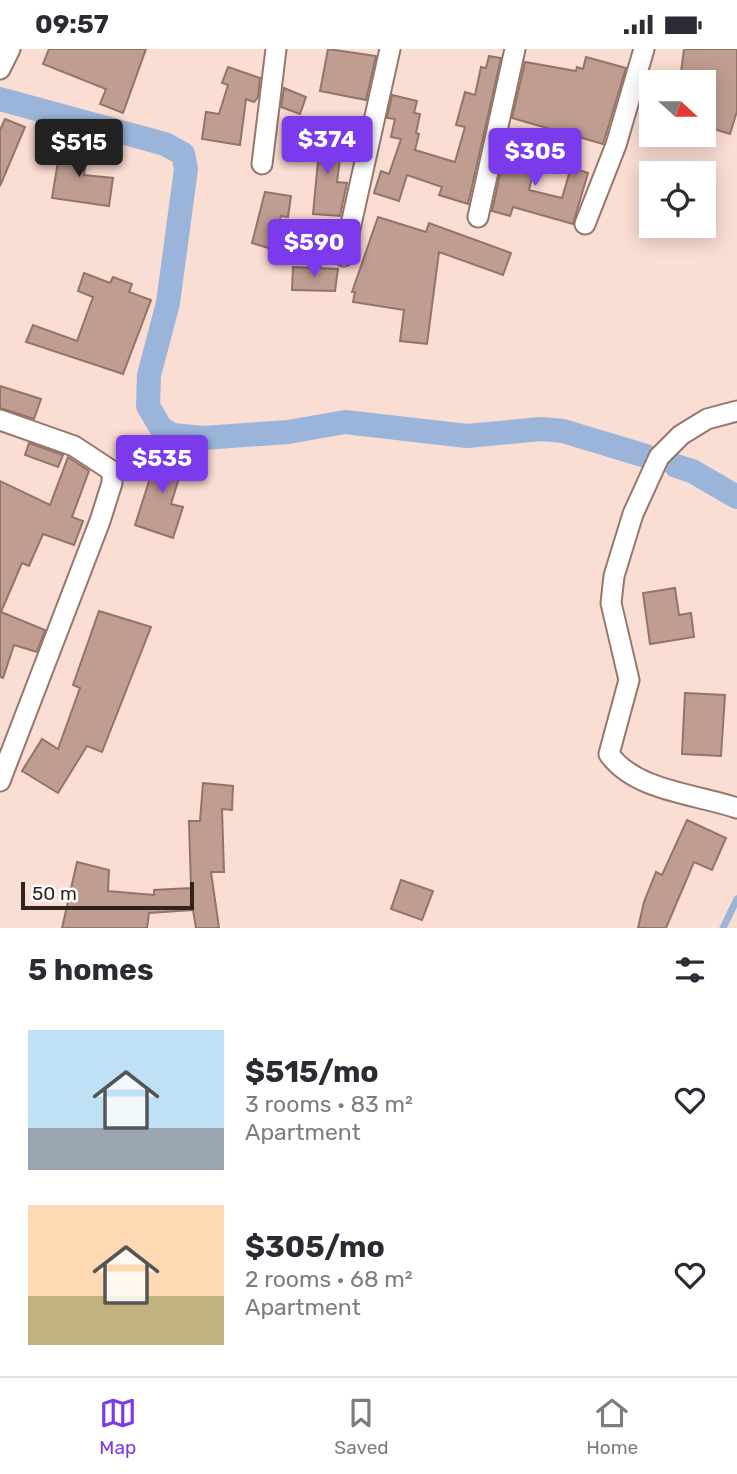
<!DOCTYPE html>
<html lang="en">
<head>
<meta charset="utf-8">
<style>
	:root { --surface:#fff; --page:#f7f7f7; --text:#2b2b33; --muted:#7c7c81; --line:#e1e1e2; --accent:#7c3aed }
	body { margin:0; font-family:Rubik,sans-serif; background:var(--page); color:var(--text); height:100vh; display:flex; flex-direction:column; font-size:26px; white-space:nowrap }
	* { box-sizing:border-box; margin:0 }
	p { font-size:23px; color:var(--muted) }
	.icon { flex:none; width:38px; height:38px; fill:none; stroke:currentColor; stroke-width:2; stroke-linecap:round; stroke-linejoin:round }
	.map { position:relative; height:879px; overflow:hidden }
	.panel { display:flex; flex-direction:column; background:var(--surface); flex:1 }
	.panel>* { flex:none }
	.needle { width:46px; rotate:111deg }
	.controls { position:absolute; left:639px; top:21px; display:grid; gap:14px }
	.controls a { display:grid; place-items:center; width:77px; height:77px; border-radius:0px; background:var(--surface); box-shadow:0 4px 18px #0003; font-size:35px }
	.scale { position:absolute; left:21px; bottom:18px; width:173px; box-sizing:border-box; padding-left:7px; border:4px solid #30231e; border-top:0; font-size:19px; line-height:24px; white-space:nowrap; color:#30231e; -webkit-text-stroke:5px #fff; paint-order:stroke }
	.price { position:absolute; translate:-50% -60px; padding:0 16px; border-radius:7px; background:var(--accent); color:#fff; font-size:23px; line-height:46px; filter:drop-shadow(0 2px 4px #0008) }
	.price::after { content:''; position:absolute; left:50%; top:42px; width:21px; height:16px; margin-left:-10px; background:inherit; clip-path:polygon(0 0,100% 0,50% 100%) }
	.price.selected { background:#222; color:#fff }
	ul { padding:0; list-style:none }
	li { display:flex; align-items:center; gap:21px; height:175px; padding:0 28px }
	li span { display:grid; place-items:center; flex:none; width:196px; height:140px; border-radius:0px; color:#555 }
	li>.icon { margin-inline-start:auto }
	span .icon { width:84px; height:84px; fill:#fffc; stroke-width:1 }
	li b { font-size:30px }
	h2 { display:flex; justify-content:space-between; align-items:center; height:84px; padding:0 28px; font-size:30px }
	.status { display:flex; justify-content:space-between; align-items:center; height:49px; padding:0 35px; background:var(--surface); direction:ltr }
	.status svg { height:19px; fill:currentColor }
	.tab-bar { display:flex; justify-content:space-around; align-items:center; height:98px; border-top:2px solid var(--line); background:var(--surface); font-size:19px; color:var(--muted) }
	.tab-bar a { display:grid; justify-items:center; gap:4px }
	.tab-bar .selected { color:var(--accent) }
	.map>svg:first-child { display:block }
</style>
</head>
<body>
<div class="status"><b>09:57</b><svg viewBox="0 0 49 12"><path d="M0 12V9h3v3zM5 12V6h3v6zM10 12V3h3v9zM15 12V0h3v12zM26 1h20v11H26zM47 4h2v5h-2z"/></svg></div>
<div class="map">
<svg width="737" height="879" viewBox="0 0 737 879">
	<rect width="100%" height="100%" fill="#faddd3"/>
	<g fill="none" stroke-linecap="round" stroke-linejoin="round">
		<path stroke="#9bb5da" stroke-width="7" d="M723,879l14,-29"/>
		<g stroke="#9bb5da" stroke-width="24">
			<path d="M0,50l165,45 18,10 3,15 -18,134 -19,72 -1,31 13,22 12,7 30,3 85,-6 57,-10 122,14 74,-7 22,2 83,25"/>
			<path d="M676,417l16,5 45,26"/>
		</g>
	</g>
	<g fill="#bf9d91" stroke="#947468" stroke-width="2">
		<path d="M49,0h97l-23,64 -23,-9 6,-15 -63,-25z"/>
		<path d="M328,0l48,7 -10,44 -46,-9z"/>
		<path d="M684,0h53v62l-7,23 -26,-8v-51l-23,-3z"/>
		<path d="M489,7l12,2 -33,146 -29,-9 3,-8 -35,-12 -8,26 -25,-8 7,-22 8,3 12,-35 -10,-2 4,-18 -8,-1 5,-23 25,6 -3,12 6,1 -4,19 3,1 -4,16 40,12 10,-35 -9,-2 9,-33 10,3 6,-28 5,1z"/>
		<path d="M586,8l40,11 -23,76 -91,-26 13,-56 51,9 1,-4 6,2z"/>
		<path d="M228,18l32,11 -2,19 -4,5 -8,-3 -6,46 -38,-6 4,-27 13,2 9,-29 -6,-2z"/>
		<path d="M284,39l22,9 -6,17 -19,-7z"/>
		<path d="M5,70l20,8 -25,59v-56z"/>
		<path d="M306,89l36,4 -5,40 10,1 -7,33 -27,-2 5,-53 -14,-1z"/>
		<path d="M507,93l31,12 -9,36 33,8 9,-31 17,6 -15,51 -60,-17 -3,9 -18,-5z"/>
		<path d="M61,94l27,4 -4,28 29,3 -4,28 -57,-8z"/>
		<path d="M265,143l26,4 -3,21 -7,-1 -9,33 -20,-6z"/>
		<path d="M378,168l48,15 3,-9 82,30 -8,22 -64,-23 -12,92 -27,-3 4,-31 -51,-8 2,-10h-3z"/>
		<path d="M293,218l45,2 -3,22 -43,-1z"/>
		<path d="M84,224l26,10 3,-6 19,7 -3,8 22,8 -28,74 -97,-32 7,-17 44,16 16,-44 -15,-6z"/>
		<path d="M0,337l41,13 -7,20 -34,-11z"/>
		<path d="M29,394l34,12 -5,12 -33,-12z"/>
		<path d="M160,398l26,8 -15,49 12,3 -10,31 -38,-13z"/>
		<path d="M68,408l21,14 -17,46 11,4 -9,24 -31,-11 -14,32 -7,-3 -21,49 44,18 -8,22 -23,-7 -11,33 -3,-1v-196l50,24z"/>
		<path d="M675,539l4,27 12,-2 3,24 -44,7 -7,-51z"/>
		<path d="M99,562l52,16 -49,125 -15,-6 -29,47 -36,-22 20,-32 16,10 22,-61 -7,-3z"/>
		<path d="M685,644l40,2 -4,61 -39,-2z"/>
		<path d="M203,734l30,3 -1,24 -10,-1 2,63h-13l8,56h-23l-3,-18 -44,3 -2,15h-85l15,-66 32,8 -1,21 46,4v-5l37,-2 -2,-67h11z"/>
		<path d="M687,771l39,18 -14,32 -18,-8 -28,66h-28l6,-26 12,-30 6,3z"/>
		<path d="M401,831l32,11 -11,29 -31,-11z"/>
	</g>
	<g fill="none" stroke-linecap="round" stroke-linejoin="round">
		<g stroke="#97776b" stroke-width="23">
			<g id="minor">
				<path d="M0,20l10,-20"/>
				<path d="M262,115l14,-115"/>
				<path d="M478,168l37,-168"/>
				<path d="M585,175l31,-79 28,-96"/>
				<path d="M344,207l46,-207"/>
				<path d="M737,362l-30,8 -26,16 -22,22 -26,57 -19,62 -3,27 18,77 -20,74c26,37 87,40 128,54"/>
				<path d="M0,371l74,26 38,25v12l-12,38 -100,260"/>
			</g>
		</g>
		<use href="#minor" stroke="#fff" stroke-width="19"/>
	</g>
</svg>
<div class="controls">
<a><svg class="needle" viewBox="-14 -14 28 28"><path d="M0-13l5 13h-10z" fill="#e53935"/><path d="M0 13l5-13h-10z" fill="#7c7c81"/></svg></a>
<a><svg class="icon" aria-label="locate" viewBox="0 0 24 24"><circle cx="12" cy="12" r="6"/><path d="M12 2v4M12 18v4M2 12h4M18 12h4"/></svg></a>
</div>
<div class="scale">50 m</div>
<b class="price" style="left:327px;top:127px">$374</b>
<b class="price selected" style="left:79px;top:130px">$515</b>
<b class="price" style="left:535px;top:139px">$305</b>
<b class="price" style="left:314px;top:230px">$590</b>
<b class="price" style="left:162px;top:446px">$535</b>
</div>
<section class="panel">
<h2>5 homes<svg class="icon" aria-label="filters" viewBox="0 0 24 24"><path d="M4 7h16M4 17h16"/><circle cx="9" cy="7" r="2"/><circle cx="15" cy="17" r="2"/></svg></h2>
<ul>
<li><span style="background:linear-gradient(#bfe0f5 70%,#9aa5b1 0)"><svg class="icon" aria-label="home" viewBox="0 0 24 24"><path d="M3 11l9-7 9 7M6 9v11h12V9"/></svg></span><div><b>$515/mo</b><p>3 rooms · 83 m²</p><p>Apartment</p></div><svg class="icon" aria-label="heart" viewBox="0 0 24 24"><path d="M12 20l-8-8c-3-5 5-10 8-4 3-6 11-1 8 4z"/></svg></li>
<li><span style="background:linear-gradient(#ffd9b3 65%,#c2b280 0)"><svg class="icon" aria-label="home" viewBox="0 0 24 24"><path d="M3 11l9-7 9 7M6 9v11h12V9"/></svg></span><div><b>$305/mo</b><p>2 rooms · 68 m²</p><p>Apartment</p></div><svg class="icon" aria-label="heart" viewBox="0 0 24 24"><path d="M12 20l-8-8c-3-5 5-10 8-4 3-6 11-1 8 4z"/></svg></li>
</ul>
</section>
<nav class="tab-bar">
<a class="selected"><svg class="icon" aria-label="map" viewBox="0 0 24 24"><path d="M3 6l6-2 6 2 6-2v14l-6 2-6-2-6 2zM9 4v14M15 6v14"/></svg>Map</a>
<a><svg class="icon" aria-label="saved" viewBox="0 0 24 24"><path d="M7 4h10v16l-5-4-5 4z"/></svg>Saved</a>
<a><svg class="icon" aria-label="home" viewBox="0 0 24 24"><path d="M3 11l9-7 9 7M6 9v11h12V9"/></svg>Home</a>
</nav>
</body>
</html>
